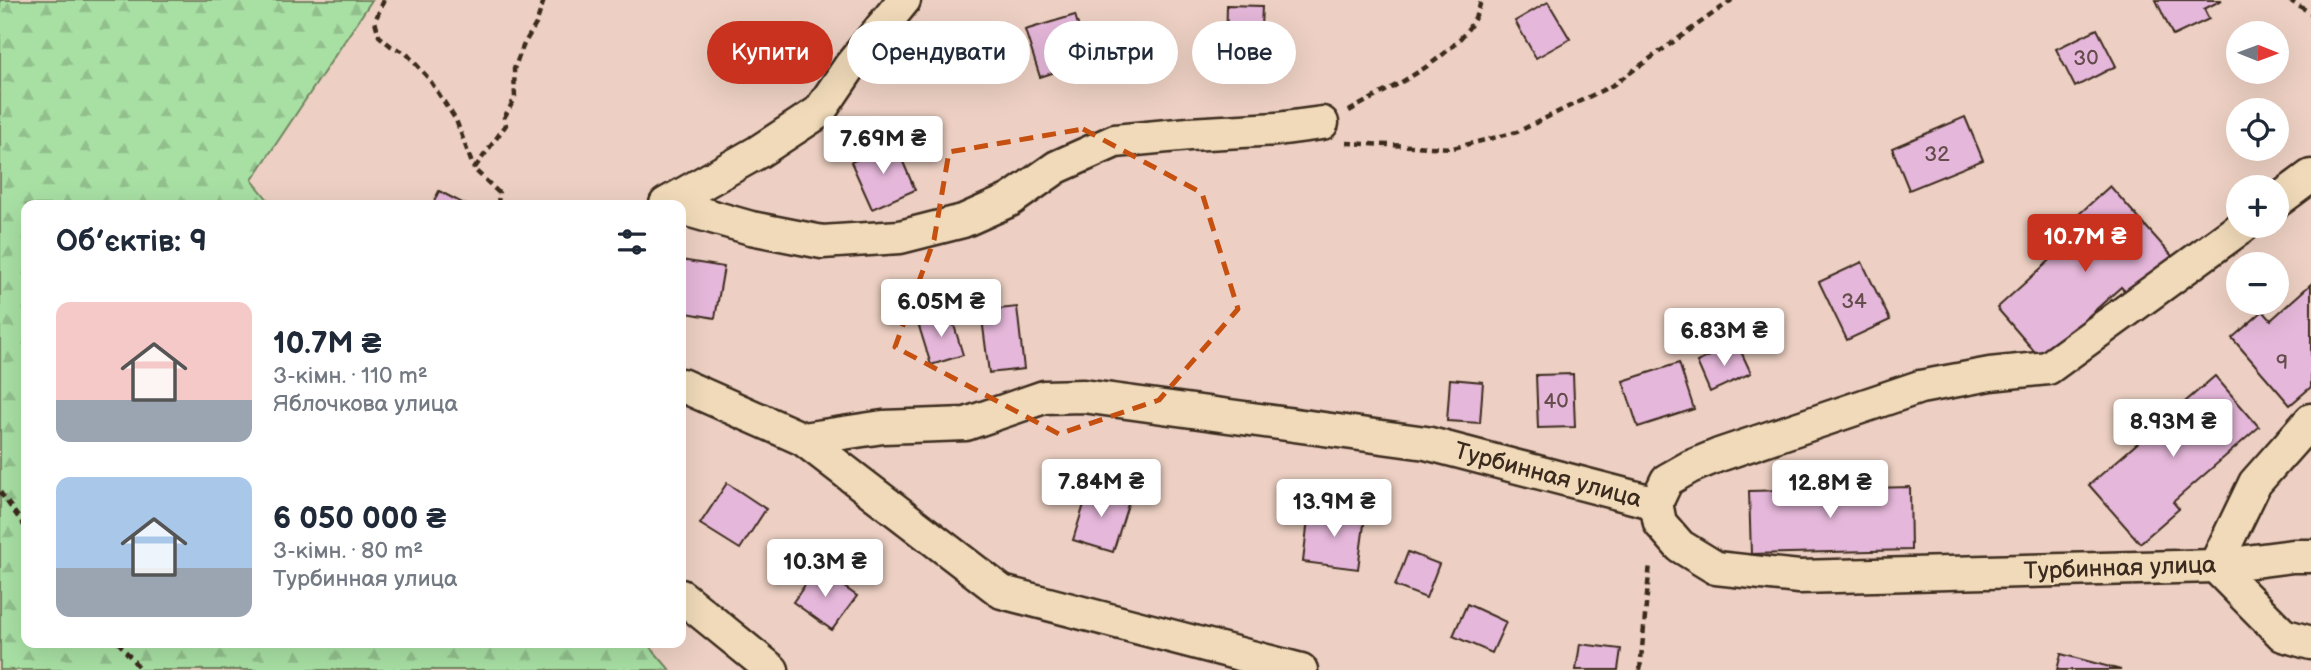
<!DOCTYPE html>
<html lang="uk">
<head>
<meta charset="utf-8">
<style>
	:root { --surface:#fff; --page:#f6f6f7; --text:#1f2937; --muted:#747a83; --accent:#c8321e }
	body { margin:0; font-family:"Balsamiq Sans",sans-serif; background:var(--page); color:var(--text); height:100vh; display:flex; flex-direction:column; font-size:26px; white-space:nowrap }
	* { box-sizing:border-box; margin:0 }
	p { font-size:23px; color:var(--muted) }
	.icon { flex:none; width:38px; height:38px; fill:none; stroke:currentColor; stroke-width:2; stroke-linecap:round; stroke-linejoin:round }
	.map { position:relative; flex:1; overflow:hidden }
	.panel { position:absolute; left:21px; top:200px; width:665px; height:448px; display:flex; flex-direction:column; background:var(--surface); border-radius:14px; box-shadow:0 7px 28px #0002 }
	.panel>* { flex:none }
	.banner { position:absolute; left:707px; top:21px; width:665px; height:63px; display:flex; gap:14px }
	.needle { width:46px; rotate:91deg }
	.fabs { position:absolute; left:2226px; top:21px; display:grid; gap:14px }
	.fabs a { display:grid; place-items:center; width:63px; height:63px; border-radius:50%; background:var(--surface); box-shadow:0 7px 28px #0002; font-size:35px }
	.price { position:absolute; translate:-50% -60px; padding:0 16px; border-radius:7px; background:#fff; color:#222; font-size:23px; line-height:46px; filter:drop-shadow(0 2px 4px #0008) }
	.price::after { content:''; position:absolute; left:50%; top:42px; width:21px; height:16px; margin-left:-10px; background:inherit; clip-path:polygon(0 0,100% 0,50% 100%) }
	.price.current { background:var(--accent); color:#fff }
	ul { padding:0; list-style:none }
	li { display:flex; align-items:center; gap:21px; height:175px; padding:0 35px }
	li span { display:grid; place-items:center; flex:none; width:196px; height:140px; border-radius:14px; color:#555 }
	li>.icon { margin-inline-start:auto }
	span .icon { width:84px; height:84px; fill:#fffc; stroke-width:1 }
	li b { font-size:30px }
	h2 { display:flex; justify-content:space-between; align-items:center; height:84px; padding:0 35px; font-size:30px }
	.pill { padding:0 24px; border-radius:32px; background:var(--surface); box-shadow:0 7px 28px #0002; font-size:24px; line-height:63px }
	.pill.current { background:var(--accent); color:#fff }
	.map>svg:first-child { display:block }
</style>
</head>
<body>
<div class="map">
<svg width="2311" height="670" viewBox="0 0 2311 670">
	<defs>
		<pattern id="forest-firs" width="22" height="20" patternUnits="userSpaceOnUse" patternTransform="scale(1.75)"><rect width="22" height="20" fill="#a8e0a4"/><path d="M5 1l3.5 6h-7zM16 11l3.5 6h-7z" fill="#92c08d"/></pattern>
	</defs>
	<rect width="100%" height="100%" fill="#edd0c3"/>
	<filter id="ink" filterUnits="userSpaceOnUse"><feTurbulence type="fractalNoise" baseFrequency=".0143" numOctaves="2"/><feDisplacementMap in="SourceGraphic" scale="14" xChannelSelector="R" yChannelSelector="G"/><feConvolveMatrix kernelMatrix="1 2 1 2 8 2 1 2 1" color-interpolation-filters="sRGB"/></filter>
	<g filter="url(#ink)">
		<path fill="url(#forest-firs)" stroke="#728561" stroke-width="2" d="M0,0h372l-120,180 20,25h-246v437h620l24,28h-670z"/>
		<g fill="#e5b7da" stroke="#3b2a1e" stroke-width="2">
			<path d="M2156,0h66l-18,9 5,10 -36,17z"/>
			<path d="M1548,2l22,37 -34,19 -21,-37z"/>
			<path d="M1227,5l35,1 -2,45h-34z"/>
			<path d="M1075,15l14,46 -49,16 -15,-47z"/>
			<path d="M2097,29l19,37 -41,21 -19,-38z"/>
			<path d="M1965,117l18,43 -74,30 -17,-42z"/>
			<path d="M895,143l20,47 -43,19 -21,-47z"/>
			<path d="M2110,186l62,70 -44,39 -7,-8 -80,72 -44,-51 91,-82 -10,-11z"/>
			<path d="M439,191l27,14h-34z"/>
			<path d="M681,260l43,7 -9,51 -34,-6z"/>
			<path d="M1862,262l28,58 -43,20 -28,-58z"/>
			<path d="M2311,284v103l-21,18 -58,-67 31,-27 8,9z"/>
			<path d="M1017,307l7,62 -35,4 -8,-62z"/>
			<path d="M950,312l13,43 -32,10 -13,-42z"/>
			<path d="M1737,343l14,30 -41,19 -13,-30z"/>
			<path d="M1679,363l15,46 -56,18 -15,-46z"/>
			<path d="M1573,374l2,53 -37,1 -2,-53z"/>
			<path d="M2215,376l44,51 -86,75 6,7 -39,34 -51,-58z"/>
			<path d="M1450,379l33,3 -3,41 -33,-2z"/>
			<path d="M727,483l39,26 -26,40 -40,-25z"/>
			<path d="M1090,485l40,13 -17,54 -40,-12z"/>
			<path d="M1910,487l1,63 -160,4 -2,-63z"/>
			<path d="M1309,510l56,7 -7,52 -55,-7z"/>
			<path d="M1408,552l31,12 -13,34 -31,-12z"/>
			<path d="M817,568l40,28 -25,34 -39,-28z"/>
			<path d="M1467,604l39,18 -14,31 -39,-17z"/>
			<path d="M1580,644l41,5 -3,21h-42z"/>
			<path d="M2061,654l60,16h-64z"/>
		</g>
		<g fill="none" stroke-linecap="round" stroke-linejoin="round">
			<g stroke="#3b2a1e" stroke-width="37">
				<g id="street">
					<path d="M2277,201l34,-25"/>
					<path d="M666,204l92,-52 61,-40 32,-47 53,-65"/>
					<path d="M681,208l70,20 71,14 78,-5 63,-16 47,-21 47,-33 58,-26 74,-7 88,-5 45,-6"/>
					<path d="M681,385l122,54 199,153 299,78"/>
					<path d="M803,439l80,-12 83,-3 78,-27 39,-1 343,47 230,60 4,20 20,23 36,22 83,9 416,-11 78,-10h18"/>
					<path d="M1656,503l11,-23 23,-13 29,-12 201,-68 70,-13 58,-6 195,-142"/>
					<path d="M2215,566l40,-83 56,-63"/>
					<path d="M2215,566l68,69 28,8"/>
					<path d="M681,596l91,74"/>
				</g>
			</g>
			<g stroke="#3b2a1e" stroke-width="4.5" stroke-dasharray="7 5" stroke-linecap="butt">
				<path d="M384,0l-9,21 4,15 12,10 15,7 23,26 27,41 18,49"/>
				<path d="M2289,0l22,13"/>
				<path d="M1349,111c43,-25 122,-58 132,-111"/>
				<path d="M1346,143l107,5 64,-16 96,-47 119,-85"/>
				<path d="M498,205l1,-12 -25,-24 32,-44 -2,-7 11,-20 -1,-29 10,-25 12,-20 8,-24"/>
				<path d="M0,492l26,36"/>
				<path d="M118,642l23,28"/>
				<path d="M1640,670l10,-107"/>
			</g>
			<use href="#street" stroke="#f0dab9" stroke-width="32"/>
		</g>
	</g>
	<path fill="none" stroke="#c55010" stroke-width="5" stroke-dasharray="14 9" stroke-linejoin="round" d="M1083,129l119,64 36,116 -79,91 -100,34 -164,-87 39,-107 15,-88z"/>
	<g text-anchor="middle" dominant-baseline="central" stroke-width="5" stroke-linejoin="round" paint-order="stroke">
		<g font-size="21" fill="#664d4d">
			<text x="2086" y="58">30</text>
			<text x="1937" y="154">32</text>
			<text x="1854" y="301">34</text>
			<text x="2282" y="362">9</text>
			<text x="1556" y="401">40</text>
		</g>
		<g font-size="24" fill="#3b2a1e" stroke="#f0dab9">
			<text transform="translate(1548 475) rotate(15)">Турбинная улица</text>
			<text transform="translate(2120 568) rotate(-2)">Турбинная улица</text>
		</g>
	</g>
</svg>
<div class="fabs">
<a><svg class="needle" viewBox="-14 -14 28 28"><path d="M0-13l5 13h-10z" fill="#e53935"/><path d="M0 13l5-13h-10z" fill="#747a83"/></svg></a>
<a><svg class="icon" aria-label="locate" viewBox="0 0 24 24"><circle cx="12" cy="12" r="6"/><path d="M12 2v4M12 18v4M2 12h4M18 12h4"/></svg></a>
<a>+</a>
<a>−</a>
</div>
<b class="price" style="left:883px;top:176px">7.69M ₴</b>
<b class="price current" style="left:2085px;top:274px">10.7M ₴</b>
<b class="price" style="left:941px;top:339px">6.05M ₴</b>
<b class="price" style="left:1724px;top:368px">6.83M ₴</b>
<b class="price" style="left:2173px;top:459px">8.93M ₴</b>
<b class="price" style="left:1101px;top:519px">7.84M ₴</b>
<b class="price" style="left:1830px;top:520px">12.8M ₴</b>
<b class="price" style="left:1334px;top:539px">13.9M ₴</b>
<b class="price" style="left:825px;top:599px">10.3M ₴</b>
<div class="banner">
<a class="pill current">Купити</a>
<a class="pill">Орендувати</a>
<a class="pill">Фільтри</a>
<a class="pill">Нове</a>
</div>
<section class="panel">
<h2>Об’єктів: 9<svg class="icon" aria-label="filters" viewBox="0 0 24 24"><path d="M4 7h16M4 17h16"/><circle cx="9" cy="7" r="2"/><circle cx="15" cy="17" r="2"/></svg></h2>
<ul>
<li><span style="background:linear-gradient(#f6c9c9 70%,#9aa5b1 0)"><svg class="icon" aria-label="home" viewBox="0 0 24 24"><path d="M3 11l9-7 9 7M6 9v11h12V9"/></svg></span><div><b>10.7M ₴</b><p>3-кімн. · 110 m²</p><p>Яблочкова улица</p></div></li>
<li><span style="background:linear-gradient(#a9c7e8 65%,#9aa5b1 0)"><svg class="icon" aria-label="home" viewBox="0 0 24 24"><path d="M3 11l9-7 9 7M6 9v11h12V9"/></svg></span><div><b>6 050 000 ₴</b><p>3-кімн. · 80 m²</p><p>Турбинная улица</p></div></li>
</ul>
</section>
</div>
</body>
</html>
